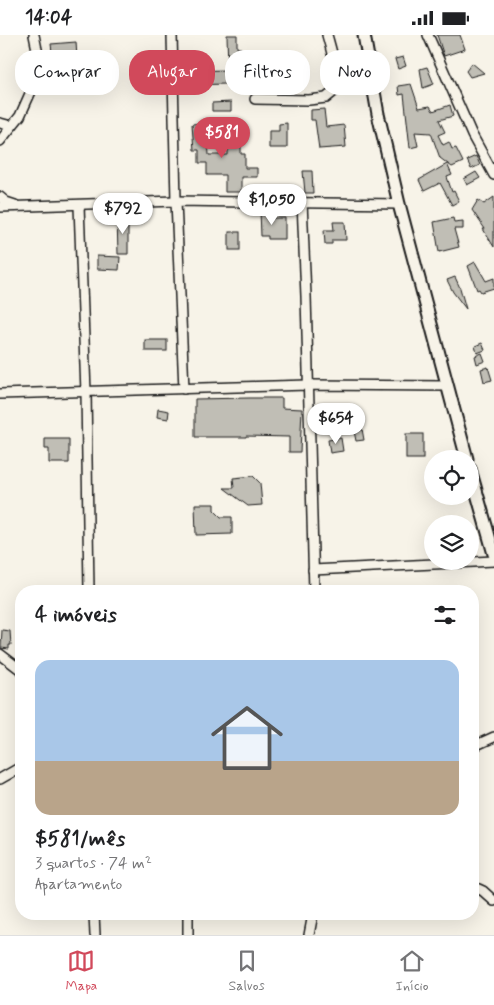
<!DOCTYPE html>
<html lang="pt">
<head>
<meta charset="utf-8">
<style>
	:root { --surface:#fff; --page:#f6f6f6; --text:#202124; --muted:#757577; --line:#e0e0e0; --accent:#d1495b }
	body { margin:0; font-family:Mynerve,sans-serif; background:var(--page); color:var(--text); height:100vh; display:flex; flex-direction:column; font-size:19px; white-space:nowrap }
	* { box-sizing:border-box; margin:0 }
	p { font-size:16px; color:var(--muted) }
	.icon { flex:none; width:28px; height:28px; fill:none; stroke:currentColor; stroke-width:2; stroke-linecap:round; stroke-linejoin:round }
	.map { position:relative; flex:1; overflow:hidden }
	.side { position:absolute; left:15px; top:550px; width:464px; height:335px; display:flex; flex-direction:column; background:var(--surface); border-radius:20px; box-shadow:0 5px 20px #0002 }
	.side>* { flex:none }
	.banner { position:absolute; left:15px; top:15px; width:465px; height:45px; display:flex; gap:10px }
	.tools { position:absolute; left:424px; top:415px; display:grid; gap:10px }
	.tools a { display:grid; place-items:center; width:55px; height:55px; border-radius:50%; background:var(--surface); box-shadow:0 5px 20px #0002; font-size:25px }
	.price { position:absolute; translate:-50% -42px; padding:0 11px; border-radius:18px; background:#fff; color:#222; font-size:16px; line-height:32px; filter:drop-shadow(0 1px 2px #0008) }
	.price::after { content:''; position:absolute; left:50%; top:30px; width:15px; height:11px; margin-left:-8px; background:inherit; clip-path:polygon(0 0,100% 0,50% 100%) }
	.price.selected { background:var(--accent); color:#fff }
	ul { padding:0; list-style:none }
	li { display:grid; align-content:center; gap:10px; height:265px; padding:0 20px }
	li span { display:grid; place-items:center; height:155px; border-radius:15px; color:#555 }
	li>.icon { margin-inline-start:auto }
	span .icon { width:90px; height:90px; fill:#fffc; stroke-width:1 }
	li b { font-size:21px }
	h2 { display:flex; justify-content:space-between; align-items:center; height:60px; padding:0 20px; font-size:21px }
	.tag { padding:0 18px; border-radius:20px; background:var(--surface); box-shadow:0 5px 20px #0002; font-size:18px; line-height:45px }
	.tag.selected { background:var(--accent); color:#fff }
	.status { display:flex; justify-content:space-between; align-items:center; height:35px; padding:0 25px; background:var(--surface); direction:ltr }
	.status svg { height:14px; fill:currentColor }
	.dock { display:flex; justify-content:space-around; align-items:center; height:70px; border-top:1px solid var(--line); background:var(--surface); font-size:14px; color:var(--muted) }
	.dock a { display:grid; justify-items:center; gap:2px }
	.dock .selected { color:var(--accent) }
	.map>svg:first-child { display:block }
</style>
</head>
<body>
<div class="status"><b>14:04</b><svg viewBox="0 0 49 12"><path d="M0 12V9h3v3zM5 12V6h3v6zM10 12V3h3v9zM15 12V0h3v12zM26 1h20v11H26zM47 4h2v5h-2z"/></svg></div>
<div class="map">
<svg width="494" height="900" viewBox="0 0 494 900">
	<rect width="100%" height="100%" fill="#f7f3e8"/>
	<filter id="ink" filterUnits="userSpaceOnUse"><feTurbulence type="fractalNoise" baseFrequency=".02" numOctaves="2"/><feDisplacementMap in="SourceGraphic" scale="10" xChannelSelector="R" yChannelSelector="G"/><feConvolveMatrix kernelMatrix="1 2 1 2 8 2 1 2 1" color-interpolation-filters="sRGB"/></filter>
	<g filter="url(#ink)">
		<g fill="#c0beb5" stroke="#1c1c1c">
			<path d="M227,0h10v13h4v21h-13z"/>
			<path d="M437,0h23l5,14 -21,7z"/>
			<path d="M76,7l1,16 -24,2 -2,-16z"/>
			<path d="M403,22l3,9 -8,3 -3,-10z"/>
			<path d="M472,28l12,10 -14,4 -4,-6z"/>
			<path d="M427,32l7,17 -11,4 -3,-19z"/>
			<path d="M226,35v14l-40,1v-14z"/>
			<path d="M411,49l8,24 11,-2 3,5 17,-6 3,11 -14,4 6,12 -7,3 5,10 6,-3 3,7 4,-1 7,14 -11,5 -12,-9 -9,-25 -16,-1 3,14 -8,2 -6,-54 -5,1 -1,-9z"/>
			<path d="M231,67v9h-19v-8z"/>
			<path d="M324,74l2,18 18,-2 2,22 -27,2 -4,-29h-4v-10z"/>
			<path d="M214,87l1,9h-5l1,6 -3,1 1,17h19v-9h13v8h4v14h12v9h-16v15h-16v-17h-18v-12h-8v-13h-5l-2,-26z"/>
			<path d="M287,88v25h-18v-17h10v-7z"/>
			<path d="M476,121l4,9 -9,4 -4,-9z"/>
			<path d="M447,129l5,11 -5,2 5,15 2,-1 5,10 -7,4 -12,-22 -16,8 -5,-11z"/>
			<path d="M303,136h9l1,22h-8z"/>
			<path d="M476,137l4,6 -13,7 -3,-6z"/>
			<path d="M494,162v50l-11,-18h2l-13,-19 6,-10 6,4z"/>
			<path d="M260,175h11v8h14v21h-17v-3h-7z"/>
			<path d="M117,182h11v37h-10z"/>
			<path d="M453,183l1,4 9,-1v8h-9l5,18 -20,5 -5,-30z"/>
			<path d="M333,187h12l1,18h-14v4h-7l-1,-14h10z"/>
			<rect x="229" y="197" width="11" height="18"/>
			<path d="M97,221l23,1 -1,13 -22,-1z"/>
			<path d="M475,227l11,19 8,-3v10l-13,4 -2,-3 -2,1 -9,-24z"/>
			<path d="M455,242l5,11 6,21 -13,-17 -6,-12z"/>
			<rect x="145" y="305" width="22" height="11"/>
			<path d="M482,308l3,7 -8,3 -2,-7z"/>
			<path d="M482,318l3,8 -8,3 -2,-8z"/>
			<path d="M488,332l4,13 -8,2 -3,-13z"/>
			<path d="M249,363h33v10l20,1 -2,43h-11v-15l-43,-1v1h-51v-38z"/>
			<path d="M158,374l11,2 -1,8 -11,-2z"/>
			<path d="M362,394l2,11 -8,1 -2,-10z"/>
			<rect x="406" y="399" width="17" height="25"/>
			<path d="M341,403l2,13 -13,2 -2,-13z"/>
			<path d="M45,404h24v24h-20v-14h-4z"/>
			<path d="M253,441l7,7 2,22 -14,1 -24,-18h10l-1,-10z"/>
			<path d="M195,469h19v6l7,7h11v17l-36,1z"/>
			<path d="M2,595l8,1 1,14h-2v4l-8,-1z"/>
		</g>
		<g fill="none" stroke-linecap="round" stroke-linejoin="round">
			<g stroke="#1c1c1c" stroke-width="12">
				<g id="minor">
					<path d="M172,0l4,166 8,188"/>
					<path d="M428,0l44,100 22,40"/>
					<path d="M255,64l54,1 17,-2 11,-9c0,-20 -5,-36 -10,-54"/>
					<path d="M0,88l11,3"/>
					<path d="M0,106l20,-25 17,-38 3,-14 -6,-29"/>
					<path d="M0,162l6,5 9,3"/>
					<path d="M302,167l4,94 8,295"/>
					<path d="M79,171l7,186 3,199"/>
					<path d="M0,172l176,-6 223,3"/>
					<path d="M0,359l308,-9 140,1"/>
					<path d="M313,535l181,-9"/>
					<path d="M0,619l21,16"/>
					<path d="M472,712l22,-10"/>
					<path d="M0,744l21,-12"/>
					<path d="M472,851l11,5 11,10"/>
					<path d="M94,879l1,21"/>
					<path d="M188,879v21"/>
					<path d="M309,900l4,-21"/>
				</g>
			</g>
			<g stroke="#1c1c1c" stroke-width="15">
				<g id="major">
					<path d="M364,0l14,79 21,90 68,255"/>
					<path d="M470,434l24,85"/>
				</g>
			</g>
			<use href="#minor" stroke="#f7f3e8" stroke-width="9"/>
			<use href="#major" stroke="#f7f3e8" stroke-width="11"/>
		</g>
	</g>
</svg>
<div class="tools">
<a><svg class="icon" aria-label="locate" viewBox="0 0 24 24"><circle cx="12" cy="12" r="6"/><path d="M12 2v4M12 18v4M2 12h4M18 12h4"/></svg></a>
<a><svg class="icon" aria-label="layers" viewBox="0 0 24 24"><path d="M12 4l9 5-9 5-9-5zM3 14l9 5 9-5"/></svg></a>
</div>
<b class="price selected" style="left:222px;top:124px">$581</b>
<b class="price" style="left:272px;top:191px">$1,050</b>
<b class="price" style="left:123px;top:200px">$792</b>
<b class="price" style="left:336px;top:410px">$654</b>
<div class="banner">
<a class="tag">Comprar</a>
<a class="tag selected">Alugar</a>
<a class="tag">Filtros</a>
<a class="tag">Novo</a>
</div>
<section class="side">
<h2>4 imóveis<svg class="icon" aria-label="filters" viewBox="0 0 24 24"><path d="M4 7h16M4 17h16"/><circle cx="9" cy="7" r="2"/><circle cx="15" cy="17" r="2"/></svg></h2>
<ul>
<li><span style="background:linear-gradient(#a9c7e8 65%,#b9a48a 0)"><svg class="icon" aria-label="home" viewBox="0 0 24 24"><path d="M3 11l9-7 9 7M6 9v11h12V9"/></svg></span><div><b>$581/mês</b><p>3 quartos · 74 m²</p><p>Apartamento</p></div></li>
</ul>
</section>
</div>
<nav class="dock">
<a class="selected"><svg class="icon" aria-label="map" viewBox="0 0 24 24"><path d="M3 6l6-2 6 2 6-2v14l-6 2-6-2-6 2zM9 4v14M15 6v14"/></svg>Mapa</a>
<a><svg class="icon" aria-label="saved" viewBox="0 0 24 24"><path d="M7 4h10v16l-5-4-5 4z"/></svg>Salvos</a>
<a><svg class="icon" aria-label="home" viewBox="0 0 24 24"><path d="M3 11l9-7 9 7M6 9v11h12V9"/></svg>Início</a>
</nav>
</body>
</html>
